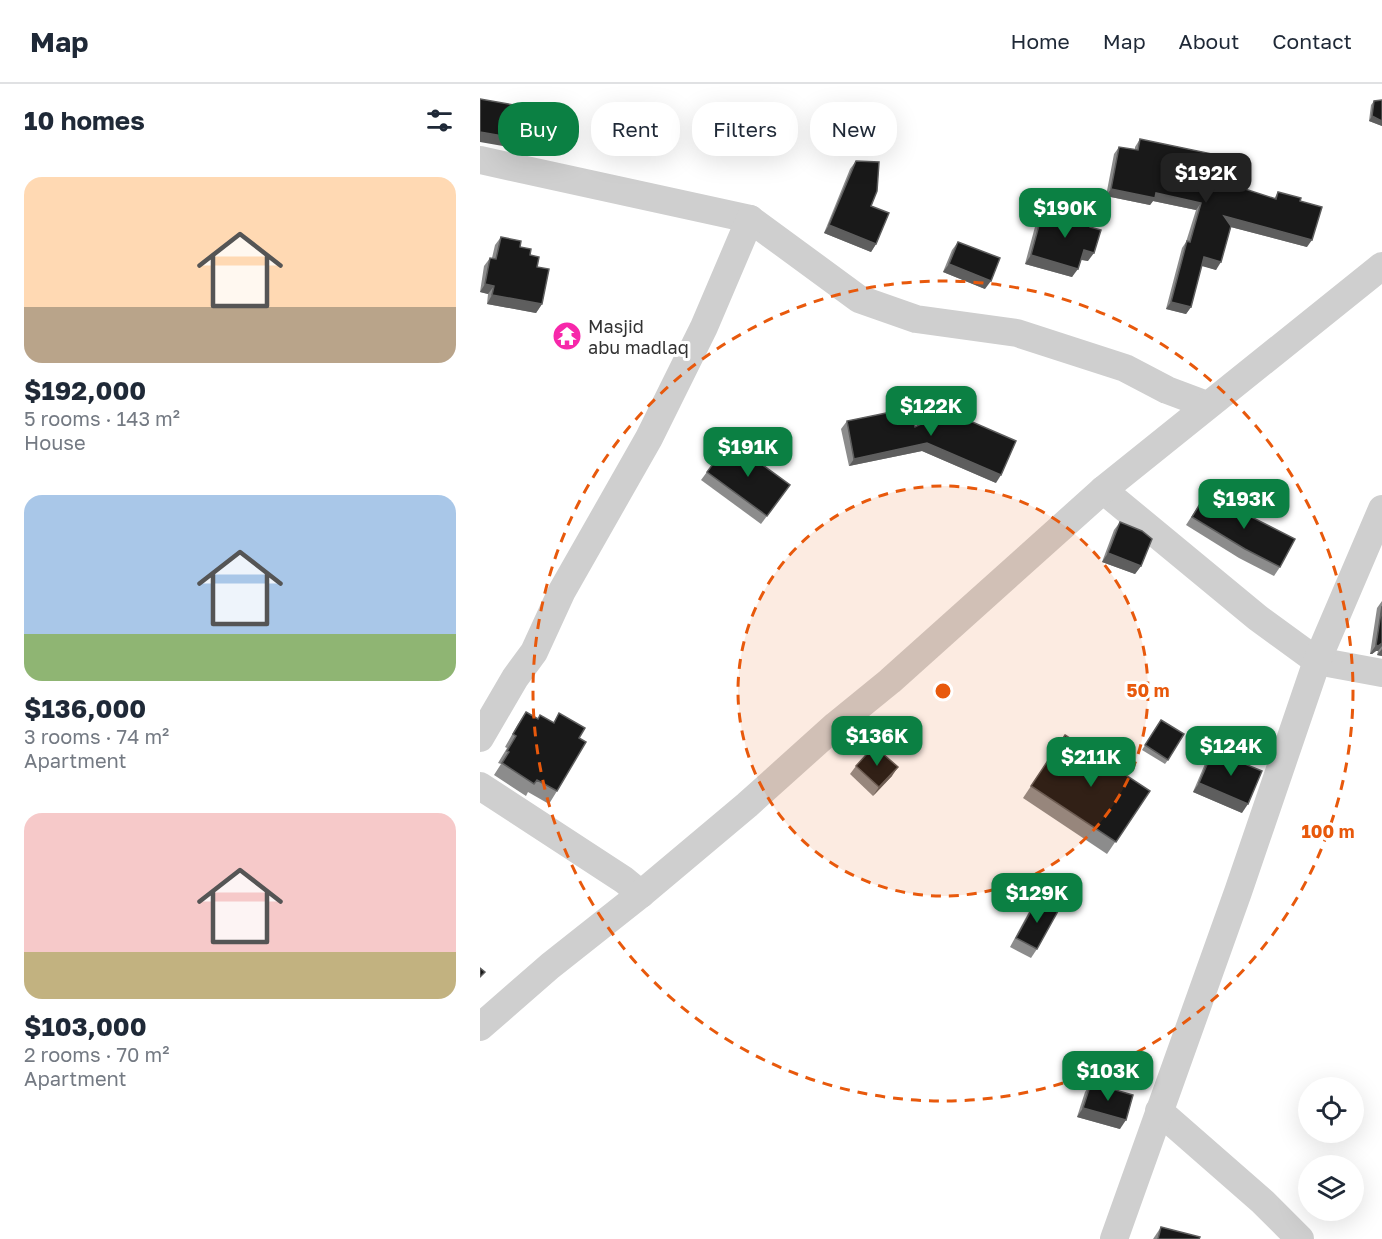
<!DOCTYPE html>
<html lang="en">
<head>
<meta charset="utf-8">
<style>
	:root { --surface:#fff; --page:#f6f6f7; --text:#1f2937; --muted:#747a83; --line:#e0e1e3; --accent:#0b8043 }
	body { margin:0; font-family:"Golos Text",sans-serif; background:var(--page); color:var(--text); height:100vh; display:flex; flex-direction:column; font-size:22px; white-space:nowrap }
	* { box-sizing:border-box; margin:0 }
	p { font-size:20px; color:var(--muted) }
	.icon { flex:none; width:33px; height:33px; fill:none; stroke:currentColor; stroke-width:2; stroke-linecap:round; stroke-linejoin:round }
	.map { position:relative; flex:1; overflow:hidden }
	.details { display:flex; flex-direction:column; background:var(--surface); width:480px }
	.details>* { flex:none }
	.top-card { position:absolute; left:18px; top:18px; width:570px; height:54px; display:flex; gap:12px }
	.buttons { position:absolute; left:818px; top:993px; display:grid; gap:12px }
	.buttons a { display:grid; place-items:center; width:66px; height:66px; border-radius:50%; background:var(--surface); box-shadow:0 6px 24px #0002; font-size:30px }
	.price { position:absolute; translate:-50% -51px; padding:0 14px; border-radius:12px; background:var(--accent); color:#fff; font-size:20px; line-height:39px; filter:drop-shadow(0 2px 3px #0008) }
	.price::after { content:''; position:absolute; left:50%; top:36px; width:18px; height:14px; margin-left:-9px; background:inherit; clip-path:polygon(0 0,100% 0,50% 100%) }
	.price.current { background:#222; color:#fff }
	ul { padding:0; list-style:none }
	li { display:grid; align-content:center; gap:12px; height:318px; padding:0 24px }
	li span { display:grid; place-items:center; height:186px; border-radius:18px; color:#555 }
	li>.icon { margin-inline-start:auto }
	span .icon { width:108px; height:108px; fill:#fffc; stroke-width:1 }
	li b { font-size:26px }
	h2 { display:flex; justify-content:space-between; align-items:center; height:72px; padding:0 24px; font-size:26px }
	.tag { padding:0 21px; border-radius:24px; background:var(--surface); box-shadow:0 6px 24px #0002; font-size:21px; line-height:54px }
	.tag.current { background:var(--accent); color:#fff }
	header { display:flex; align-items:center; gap:36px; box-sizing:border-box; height:84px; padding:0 30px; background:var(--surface); border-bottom:2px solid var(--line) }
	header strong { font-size:28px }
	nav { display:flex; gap:33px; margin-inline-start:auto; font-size:21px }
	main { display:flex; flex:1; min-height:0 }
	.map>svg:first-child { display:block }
</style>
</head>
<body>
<header>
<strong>Map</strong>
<nav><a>Home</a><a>Map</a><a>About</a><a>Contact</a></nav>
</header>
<main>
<section class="details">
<h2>10 homes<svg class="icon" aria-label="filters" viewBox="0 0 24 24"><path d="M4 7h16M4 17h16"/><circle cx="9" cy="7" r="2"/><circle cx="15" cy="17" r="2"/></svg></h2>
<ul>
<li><span style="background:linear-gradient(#ffd9b3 70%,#b9a48a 0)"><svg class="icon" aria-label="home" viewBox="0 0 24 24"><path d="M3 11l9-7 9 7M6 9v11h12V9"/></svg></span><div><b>$192,000</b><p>5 rooms · 143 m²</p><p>House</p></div></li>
<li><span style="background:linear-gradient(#a9c7e8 75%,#8fb573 0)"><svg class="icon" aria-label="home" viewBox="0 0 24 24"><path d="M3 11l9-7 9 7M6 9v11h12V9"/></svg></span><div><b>$136,000</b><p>3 rooms · 74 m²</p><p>Apartment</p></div></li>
<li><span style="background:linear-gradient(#f6c9c9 75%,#c2b280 0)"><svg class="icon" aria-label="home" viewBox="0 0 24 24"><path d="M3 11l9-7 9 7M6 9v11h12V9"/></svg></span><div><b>$103,000</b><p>2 rooms · 70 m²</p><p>Apartment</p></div></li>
</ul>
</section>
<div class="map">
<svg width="902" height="1155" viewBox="0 0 902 1155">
	<rect width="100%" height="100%" fill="#fff"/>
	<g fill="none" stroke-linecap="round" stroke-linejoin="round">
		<g stroke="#cfcfcf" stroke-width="28">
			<path d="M0,76l270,59 109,80 57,20 101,14 108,35 42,22 40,15"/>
			<path d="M623,406l155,128 59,43 65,12"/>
			<path d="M0,654l35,-60 19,-26 28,-61 87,-153 55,-111 46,-108"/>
			<path d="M0,702l144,94 17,14"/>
			<path d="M0,943l70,-61 91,-72 106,-89 89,-80 54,-44 213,-191 279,-224"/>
			<path d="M679,1027l104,91 37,37"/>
			<path d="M634,1155l124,-347 79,-231 65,-152"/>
		</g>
	</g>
	<g fill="#8c8c8c">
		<path d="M902,16v26l-13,-5 2,-16 3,-4z"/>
		<path d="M660,55l68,38 66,22 4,-7 22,9 7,46 -76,-20 -15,43 -15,-5 -10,42 -5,7 -20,-5 16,-61 4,-6 10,-32 -43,-9 -3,4 -44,-9 8,-42 5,-7 16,3v-3z"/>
		<path d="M376,77l15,45 5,38 -5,8 -47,-19 26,-64z"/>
		<path d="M585,126l25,17 -2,34 -7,-1 -9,17 -47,-13 11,-41 6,-9 17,5z"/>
		<path d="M21,153l19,10 10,8 7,12 5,37 -6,9 -49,-9 1,-10 -8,-2 4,-26 6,-8h2l3,-13z"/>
		<path d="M478,158l27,47 -42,-17 9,-22z"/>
		<path d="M483,334l33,65 -74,-32 -73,15 -8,-37 6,-8 68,6z"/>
		<path d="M250,357l60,44 -29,39 -60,-44z"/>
		<path d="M726,410l74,73 -6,9 -35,-18 -53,-33z"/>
		<path d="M640,438l21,44 -6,8 -33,-12 12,-32z"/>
		<path d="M902,517v55l-5,-1 1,-4h-2l-4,3h-2l7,-46z"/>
		<path d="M46,628l12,7 2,-4 13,8 6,-10 20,25 -22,53 -8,13 -21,-12 -2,4 -32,-21 7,-11 -3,-1 9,-15 -2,-1 13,-23z"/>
		<path d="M681,636l7,40 -3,4 -23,-14z"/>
		<path d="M585,651l85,56 -43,63 -84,-56z"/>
		<path d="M733,667l29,62 -49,-21 14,-33z"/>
		<path d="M376,682l36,10 -19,20 -23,-22z"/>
		<path d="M557,816v49l-6,9 -21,-11 21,-39z"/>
		<path d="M611,999l29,46 -43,-12 8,-25z"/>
		<path d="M681,1143l38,12h-46z"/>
	</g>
	<g fill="#5e5e5e">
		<path d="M892,32l10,5v5l-13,-5z"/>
		<path d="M0,48l51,9 -6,9 -45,-8z"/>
		<path d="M631,105l45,4 45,10 -5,7 -43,-9 -3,4 -44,-9z"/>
		<path d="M744,132l88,24 -5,7 -88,-23z"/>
		<path d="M349,141l47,19 -5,8 -47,-19z"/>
		<path d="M604,166l10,3 -6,8 -10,-2z"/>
		<path d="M551,171l47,14 -6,8 -47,-13z"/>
		<path d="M724,173l17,5 -5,8 -18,-5z"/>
		<path d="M469,180l42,17 -6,8 -42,-17z"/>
		<path d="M5,200l9,2 -6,8 -8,-2z"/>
		<path d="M12,211l50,9 -6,9 -49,-9z"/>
		<path d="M691,218l20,5 -5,7 -20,-5z"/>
		<path d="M447,359l74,32 -5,8 -74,-32 -73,15 5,-7z"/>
		<path d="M628,469l33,13 -6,8 -33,-12z"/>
		<path d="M902,559v3l-4,5h-2l-4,3h-2l6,-9z"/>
		<path d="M902,565v7l-5,-1z"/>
		<path d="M418,683l-6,9 -19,20 6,-9z"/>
		<path d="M719,699l49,21 -6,9 -49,-21z"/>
		<path d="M603,1024l43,12 -6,9 -43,-12z"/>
	</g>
	<g fill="#191919" stroke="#5e5e5e" stroke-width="1.5">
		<path d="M0,15l57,10 -6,32 -51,-9z"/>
		<path d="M902,16v21l-10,-5 2,-15z"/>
		<path d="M660,55l72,15 -4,23 68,22 2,-7 23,6 -1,3 22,6 -10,33 -88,-24 7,10 -10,36 -17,-5 -13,50 -20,-5 16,-61 3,1 11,-39 -45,-10 -1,5 -44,-9 8,-42 19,3z"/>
		<path d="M376,77l23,1 -2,29 -6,15 18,7 -13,31 -47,-19z"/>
		<path d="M585,126l28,8 -3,9 11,3 -7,23 -10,-3 -6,19 -47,-14 11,-41 20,6z"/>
		<path d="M21,153l20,4 -1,6 11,2 -1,6 9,2 -2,10 12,2 -7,35 -50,-9 2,-9 -9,-2 5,-26 6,1z"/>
		<path d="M478,158l42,16 -9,23 -42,-17z"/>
		<path d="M431,324l4,19 25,-12 28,-6 -5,9 53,23 -15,34 -74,-32 -73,16 -7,-38z"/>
		<path d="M250,357l60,44 -23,31 -60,-44z"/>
		<path d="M726,410l89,45 -15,28 -35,-18 -53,-32z"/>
		<path d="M640,438l22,9 10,8 -11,27 -33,-13z"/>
		<path d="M902,522v37l-4,3 -2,-1z"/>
		<path d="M46,628l12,7 2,-4 14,8 5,-10 26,15 -6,10 7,4 -29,49 -20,-11 -3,4 -32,-21 7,-11 -2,-1 9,-15 -3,-2z"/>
		<path d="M681,636l23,14 -16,26 -23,-15z"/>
		<path d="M585,651l85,56 -34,51 -85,-56z"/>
		<path d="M394,662l24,21 -19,20 -23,-21z"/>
		<path d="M733,667l49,20 -14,33 -49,-21z"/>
		<path d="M557,816l21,11 -21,38 -21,-11z"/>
		<path d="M0,884l5,4 -5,5z"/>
		<path d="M611,999l42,12 -7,25 -43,-12z"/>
		<path d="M681,1143l39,10 -1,2h-41z"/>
	</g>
	<circle cx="463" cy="607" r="205" fill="#e8590c" fill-opacity=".12"/>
	<g fill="none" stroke="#e8590c" stroke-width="3" stroke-dasharray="10 8">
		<circle cx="463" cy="607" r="205"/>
		<circle cx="463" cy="607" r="410"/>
	</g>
	<defs>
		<g id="temple-disc" transform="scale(1.5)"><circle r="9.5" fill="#f727aa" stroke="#fff"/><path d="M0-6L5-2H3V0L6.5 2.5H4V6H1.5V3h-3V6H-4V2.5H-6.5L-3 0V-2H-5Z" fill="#fff"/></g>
	</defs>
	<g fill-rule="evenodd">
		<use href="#temple-disc" x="87" y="252"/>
	</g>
	<g text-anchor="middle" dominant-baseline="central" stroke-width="6" stroke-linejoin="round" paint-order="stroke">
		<g font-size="18" fill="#323232" stroke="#fff" text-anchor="start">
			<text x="108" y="242">Masjid<tspan x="108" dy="21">abu madlaq</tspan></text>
		</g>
	</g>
	<circle cx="463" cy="607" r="9" fill="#e8590c" stroke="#fff" stroke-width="3"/>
	<g font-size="18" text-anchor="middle" font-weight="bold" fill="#e8590c" stroke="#fff" stroke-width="6" stroke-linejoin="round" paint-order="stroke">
		<text x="668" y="613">50 m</text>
		<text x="848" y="754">100 m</text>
	</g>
</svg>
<div class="buttons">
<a><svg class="icon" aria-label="locate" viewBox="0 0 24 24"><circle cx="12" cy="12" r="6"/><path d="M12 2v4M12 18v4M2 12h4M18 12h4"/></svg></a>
<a><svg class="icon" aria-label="layers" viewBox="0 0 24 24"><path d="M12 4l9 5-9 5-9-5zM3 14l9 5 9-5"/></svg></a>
</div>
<b class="price current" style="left:726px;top:120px">$192K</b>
<b class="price" style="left:585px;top:155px">$190K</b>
<b class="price" style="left:451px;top:353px">$122K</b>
<b class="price" style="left:268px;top:394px">$191K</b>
<b class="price" style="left:764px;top:446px">$193K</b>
<b class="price" style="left:397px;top:683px">$136K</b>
<b class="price" style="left:751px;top:693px">$124K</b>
<b class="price" style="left:611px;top:704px">$211K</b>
<b class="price" style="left:557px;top:840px">$129K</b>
<b class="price" style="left:628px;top:1018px">$103K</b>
<div class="top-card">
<a class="tag current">Buy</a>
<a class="tag">Rent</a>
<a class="tag">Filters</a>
<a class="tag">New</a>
</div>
</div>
</main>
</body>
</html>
